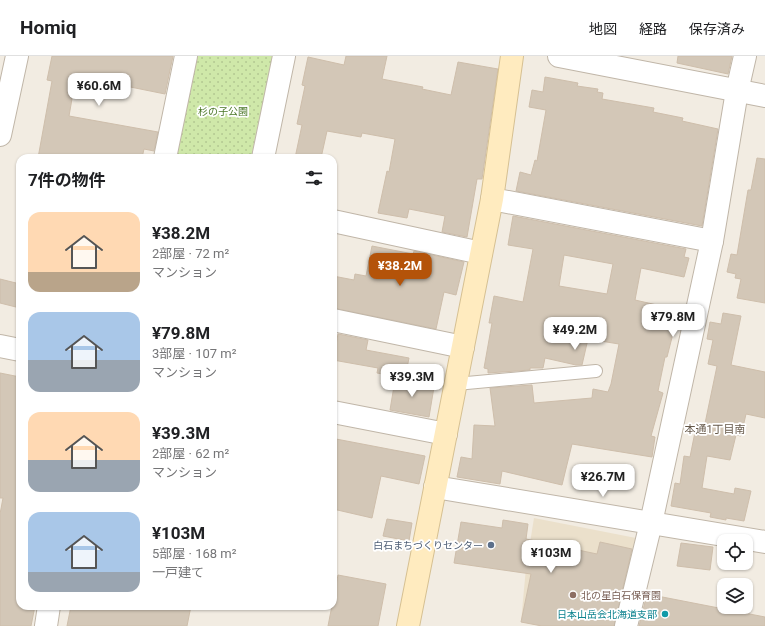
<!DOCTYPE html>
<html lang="ja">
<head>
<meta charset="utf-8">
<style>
	:root { --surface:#fff; --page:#f6f6f6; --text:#202124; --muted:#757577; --line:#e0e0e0; --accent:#b45309 }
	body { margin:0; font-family:Roboto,"Noto Sans JP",sans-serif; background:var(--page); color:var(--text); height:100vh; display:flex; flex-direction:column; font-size:15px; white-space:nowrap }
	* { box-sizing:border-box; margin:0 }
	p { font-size:13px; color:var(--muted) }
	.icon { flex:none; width:22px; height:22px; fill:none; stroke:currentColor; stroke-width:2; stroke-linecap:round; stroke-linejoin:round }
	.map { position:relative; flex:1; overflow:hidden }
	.sheet { position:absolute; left:16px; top:98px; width:321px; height:456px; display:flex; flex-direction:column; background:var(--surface); border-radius:12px; box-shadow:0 1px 3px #0004 }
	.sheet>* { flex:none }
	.tools { position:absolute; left:717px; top:478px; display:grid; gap:8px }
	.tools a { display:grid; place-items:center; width:36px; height:36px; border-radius:8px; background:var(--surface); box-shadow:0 1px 3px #0004; font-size:20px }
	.price { position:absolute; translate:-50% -34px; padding:0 9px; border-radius:8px; background:#fff; color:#222; font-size:13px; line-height:26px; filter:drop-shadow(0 1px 2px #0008) }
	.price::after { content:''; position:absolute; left:50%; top:24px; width:12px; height:9px; margin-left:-6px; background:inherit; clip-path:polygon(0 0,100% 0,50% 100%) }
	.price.current { background:var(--accent); color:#fff }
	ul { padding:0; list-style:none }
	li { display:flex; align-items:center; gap:12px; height:100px; padding:0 12px }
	li span { display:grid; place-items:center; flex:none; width:112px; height:80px; border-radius:12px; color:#555 }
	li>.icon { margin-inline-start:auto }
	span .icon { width:48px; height:48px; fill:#fffc; stroke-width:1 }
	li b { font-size:17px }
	h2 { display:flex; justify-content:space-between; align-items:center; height:48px; padding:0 12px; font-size:17px }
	header { display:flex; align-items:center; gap:24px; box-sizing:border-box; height:56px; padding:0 20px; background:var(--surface); border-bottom:1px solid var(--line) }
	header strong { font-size:19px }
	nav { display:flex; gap:22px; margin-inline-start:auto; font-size:14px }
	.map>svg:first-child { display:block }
</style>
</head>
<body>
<header>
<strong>Homiq</strong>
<nav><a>地図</a><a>経路</a><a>保存済み</a></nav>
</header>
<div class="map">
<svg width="765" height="570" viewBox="0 0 765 570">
	<defs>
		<pattern id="park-dots" width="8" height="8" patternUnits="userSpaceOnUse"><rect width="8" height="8" fill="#cfe8a9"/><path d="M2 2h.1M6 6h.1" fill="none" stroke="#b3c892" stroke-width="1.8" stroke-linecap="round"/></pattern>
	</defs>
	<rect width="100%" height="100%" fill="#f2ece2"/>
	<path fill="#ebe0cb" d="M534,462l102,20 -19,88h-75l-21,-4 5,-54z"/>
	<path fill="url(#park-dots)" d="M197,0h76l-22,102h-76z"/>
	<g fill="#d3c7b7" stroke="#cebeab" fill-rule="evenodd">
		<path d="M52,0h121l-8,38 -89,-18 -7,40 89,16 -4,19 -10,-2 -2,9h-104l14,-77 -5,-1z"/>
		<path d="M346,0h41l-5,23 41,8 -1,2 29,6 7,-33 40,7 -16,110h-5l-10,58 -25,-5 3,-16 -36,-7 -2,9 -29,-5 9,-42 2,1 6,-33 -33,-6 -1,4 -34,-6 -6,27h-26l7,-33 -5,-1 8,-38 -3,-1 6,-28 36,8z"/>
		<path d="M678,0h54l-4,18 -51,-11z"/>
		<path d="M545,21l33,6 -1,3 21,3 -1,3 6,1 -1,6 52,9 -1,4 30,6 -1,3 36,8 -16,97 -186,-35 4,-19 11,3 4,-15 2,1 9,-51 -17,-3 3,-17 11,2z"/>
		<path d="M757,102l8,1v144l-28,-5 4,-19 -6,-1 1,-4 -9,-2 4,-18 6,1 11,-65h3z"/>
		<path d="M513,160l173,33 -2,8 5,1 -5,19 -43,-9 -6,32 44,10 -12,47h-2l-7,34 5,2 -12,43 4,1 -3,20 -80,-13 -10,41 -60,-14 -2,13 -43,-7 4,-20 11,2 2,-34 21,1 -5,-38 42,-3 2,18 58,-5 1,-9 15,3 3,-8 8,-40 -31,-5 -6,26h-6l-31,-7 -2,10h-13v2l-42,3v-4l-4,-1 8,-45h-3l5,-27 29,6 10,-53 -25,-4zM564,199l49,9 -6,30 -48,-8z"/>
		<path d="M372,190l41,8 1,-3 50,11 -8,33 -12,-3 -8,37 -103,-21v-32l21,4 1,-6 11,2z"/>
		<path d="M0,223l20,5v24l-20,-5z"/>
		<path d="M723,257l18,3 -10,49 34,7v46l-19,-4 -5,22 -5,-1 -6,25 -23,-4 -5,32 32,6 1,-6 16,3 -7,30 -18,-3v2l-16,-3 1,-4 -40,-7 4,-23 5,1 4,-28 6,1 5,-25 8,1 14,-67 -9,-2 5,-24 -6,-1 3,-17 11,2z"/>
		<path d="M338,278l30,6 -2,10 43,8 -4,20 -28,-5 1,-5 -45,-8z"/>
		<path d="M0,317l20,4v229h15l-4,20h-31v-112l3,-16h-3z"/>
		<path d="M395,324l39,7 -5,30 -39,-7z"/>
		<path d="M336,383l89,17 -6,28 -38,-8 -9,42 -39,-9v-58z"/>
		<path d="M387,463l25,4 -3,18 -26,-5z"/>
		<path d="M503,464l25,4 -2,15 71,15 3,-12 32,7 -18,77h-72l-21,-4 10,-48 -77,-11 7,-41 41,6z"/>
		<path d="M681,487l32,4 -3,23 -33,-4z"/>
		<path d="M338,519l48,9 -8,42h-50z"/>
		<path d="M647,538l118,23v9h-126z"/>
		<path d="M71,550h120l-4,20h-120z"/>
	</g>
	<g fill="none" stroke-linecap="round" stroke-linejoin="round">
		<g stroke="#c0b6a8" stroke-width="14">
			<path id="lane" d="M456,328l140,-13"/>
		</g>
		<g stroke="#c0b6a8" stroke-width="24">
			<g id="street">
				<path d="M559,0l206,40"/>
				<path d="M0,79l17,-79"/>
				<path d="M165,102l21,-102"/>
				<path d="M263,102l21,-102"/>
				<path d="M492,143l220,42"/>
				<path d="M333,165l148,32"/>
				<path d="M333,264l130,27"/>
				<path d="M0,290l20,4"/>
				<path d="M333,356l113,22"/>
				<path d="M435,431l330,55"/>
				<path d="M46,570l3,-20"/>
				<path d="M626,570l25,-103 61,-282 25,-150 8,-35"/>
			</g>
		</g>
		<g stroke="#d6c092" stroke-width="24">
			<path id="secondary" d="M408,570l84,-427 20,-143"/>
		</g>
		<use href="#lane" stroke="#fff" stroke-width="12"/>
		<use href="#street" stroke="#fff" stroke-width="22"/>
		<use href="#secondary" stroke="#ffebbf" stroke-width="22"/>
	</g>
	<circle fill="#5c6f8a" stroke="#fff" stroke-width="1.5" cx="491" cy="489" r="4"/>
	<circle fill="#8d6e63" stroke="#fff" stroke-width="1.5" cx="573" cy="539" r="4"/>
	<circle fill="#0f9aa8" stroke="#fff" stroke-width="1.5" cx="665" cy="558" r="4"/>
	<g text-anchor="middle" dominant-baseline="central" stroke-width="3.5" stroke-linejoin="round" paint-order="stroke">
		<g font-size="10" fill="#497526" stroke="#fff">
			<text x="223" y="55">杉の子公園</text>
		</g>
		<g font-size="10" fill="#4e5e75" stroke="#fff" text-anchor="end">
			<text x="483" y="489">白石まちづくりセンター</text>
		</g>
		<g font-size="10" fill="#785e54" stroke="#fff" text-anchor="start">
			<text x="581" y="539">北の星白石保育園</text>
		</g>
		<g font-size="10" fill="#0d838f" stroke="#fff" text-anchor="end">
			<text x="657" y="558">日本山岳会北海道支部</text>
		</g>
		<g font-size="11" fill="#66594a" stroke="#fff">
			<text x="715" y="373">本通1丁目南</text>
		</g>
	</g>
</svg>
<div class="tools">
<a><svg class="icon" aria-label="locate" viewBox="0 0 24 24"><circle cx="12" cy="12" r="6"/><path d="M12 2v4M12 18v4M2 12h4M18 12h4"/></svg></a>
<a><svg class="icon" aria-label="layers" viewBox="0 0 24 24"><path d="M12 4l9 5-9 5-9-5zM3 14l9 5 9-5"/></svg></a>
</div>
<b class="price" style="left:99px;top:51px">¥60.6M</b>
<b class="price current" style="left:400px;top:231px">¥38.2M</b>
<b class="price" style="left:673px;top:282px">¥79.8M</b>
<b class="price" style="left:575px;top:295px">¥49.2M</b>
<b class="price" style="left:412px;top:342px">¥39.3M</b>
<b class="price" style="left:603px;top:442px">¥26.7M</b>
<b class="price" style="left:551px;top:518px">¥103M</b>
<section class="sheet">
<h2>7件の物件<svg class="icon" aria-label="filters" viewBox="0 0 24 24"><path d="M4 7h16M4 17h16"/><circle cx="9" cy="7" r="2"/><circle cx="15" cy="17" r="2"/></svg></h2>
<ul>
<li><span style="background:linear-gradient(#ffd9b3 75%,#b9a48a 0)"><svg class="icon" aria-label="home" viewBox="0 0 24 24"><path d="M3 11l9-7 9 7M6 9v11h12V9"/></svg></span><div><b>¥38.2M</b><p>2部屋 · 72 m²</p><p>マンション</p></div></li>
<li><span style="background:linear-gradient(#a9c7e8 60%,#9aa5b1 0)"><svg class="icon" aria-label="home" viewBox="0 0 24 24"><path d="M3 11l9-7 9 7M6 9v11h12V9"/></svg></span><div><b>¥79.8M</b><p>3部屋 · 107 m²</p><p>マンション</p></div></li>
<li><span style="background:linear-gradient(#ffd9b3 60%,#9aa5b1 0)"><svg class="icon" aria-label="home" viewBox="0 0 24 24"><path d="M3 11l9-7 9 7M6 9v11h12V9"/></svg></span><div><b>¥39.3M</b><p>2部屋 · 62 m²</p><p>マンション</p></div></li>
<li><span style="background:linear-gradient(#a9c7e8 75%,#9aa5b1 0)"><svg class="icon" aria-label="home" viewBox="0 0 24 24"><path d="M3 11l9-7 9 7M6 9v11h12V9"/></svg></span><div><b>¥103M</b><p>5部屋 · 168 m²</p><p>一戸建て</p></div></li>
</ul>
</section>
</div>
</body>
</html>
